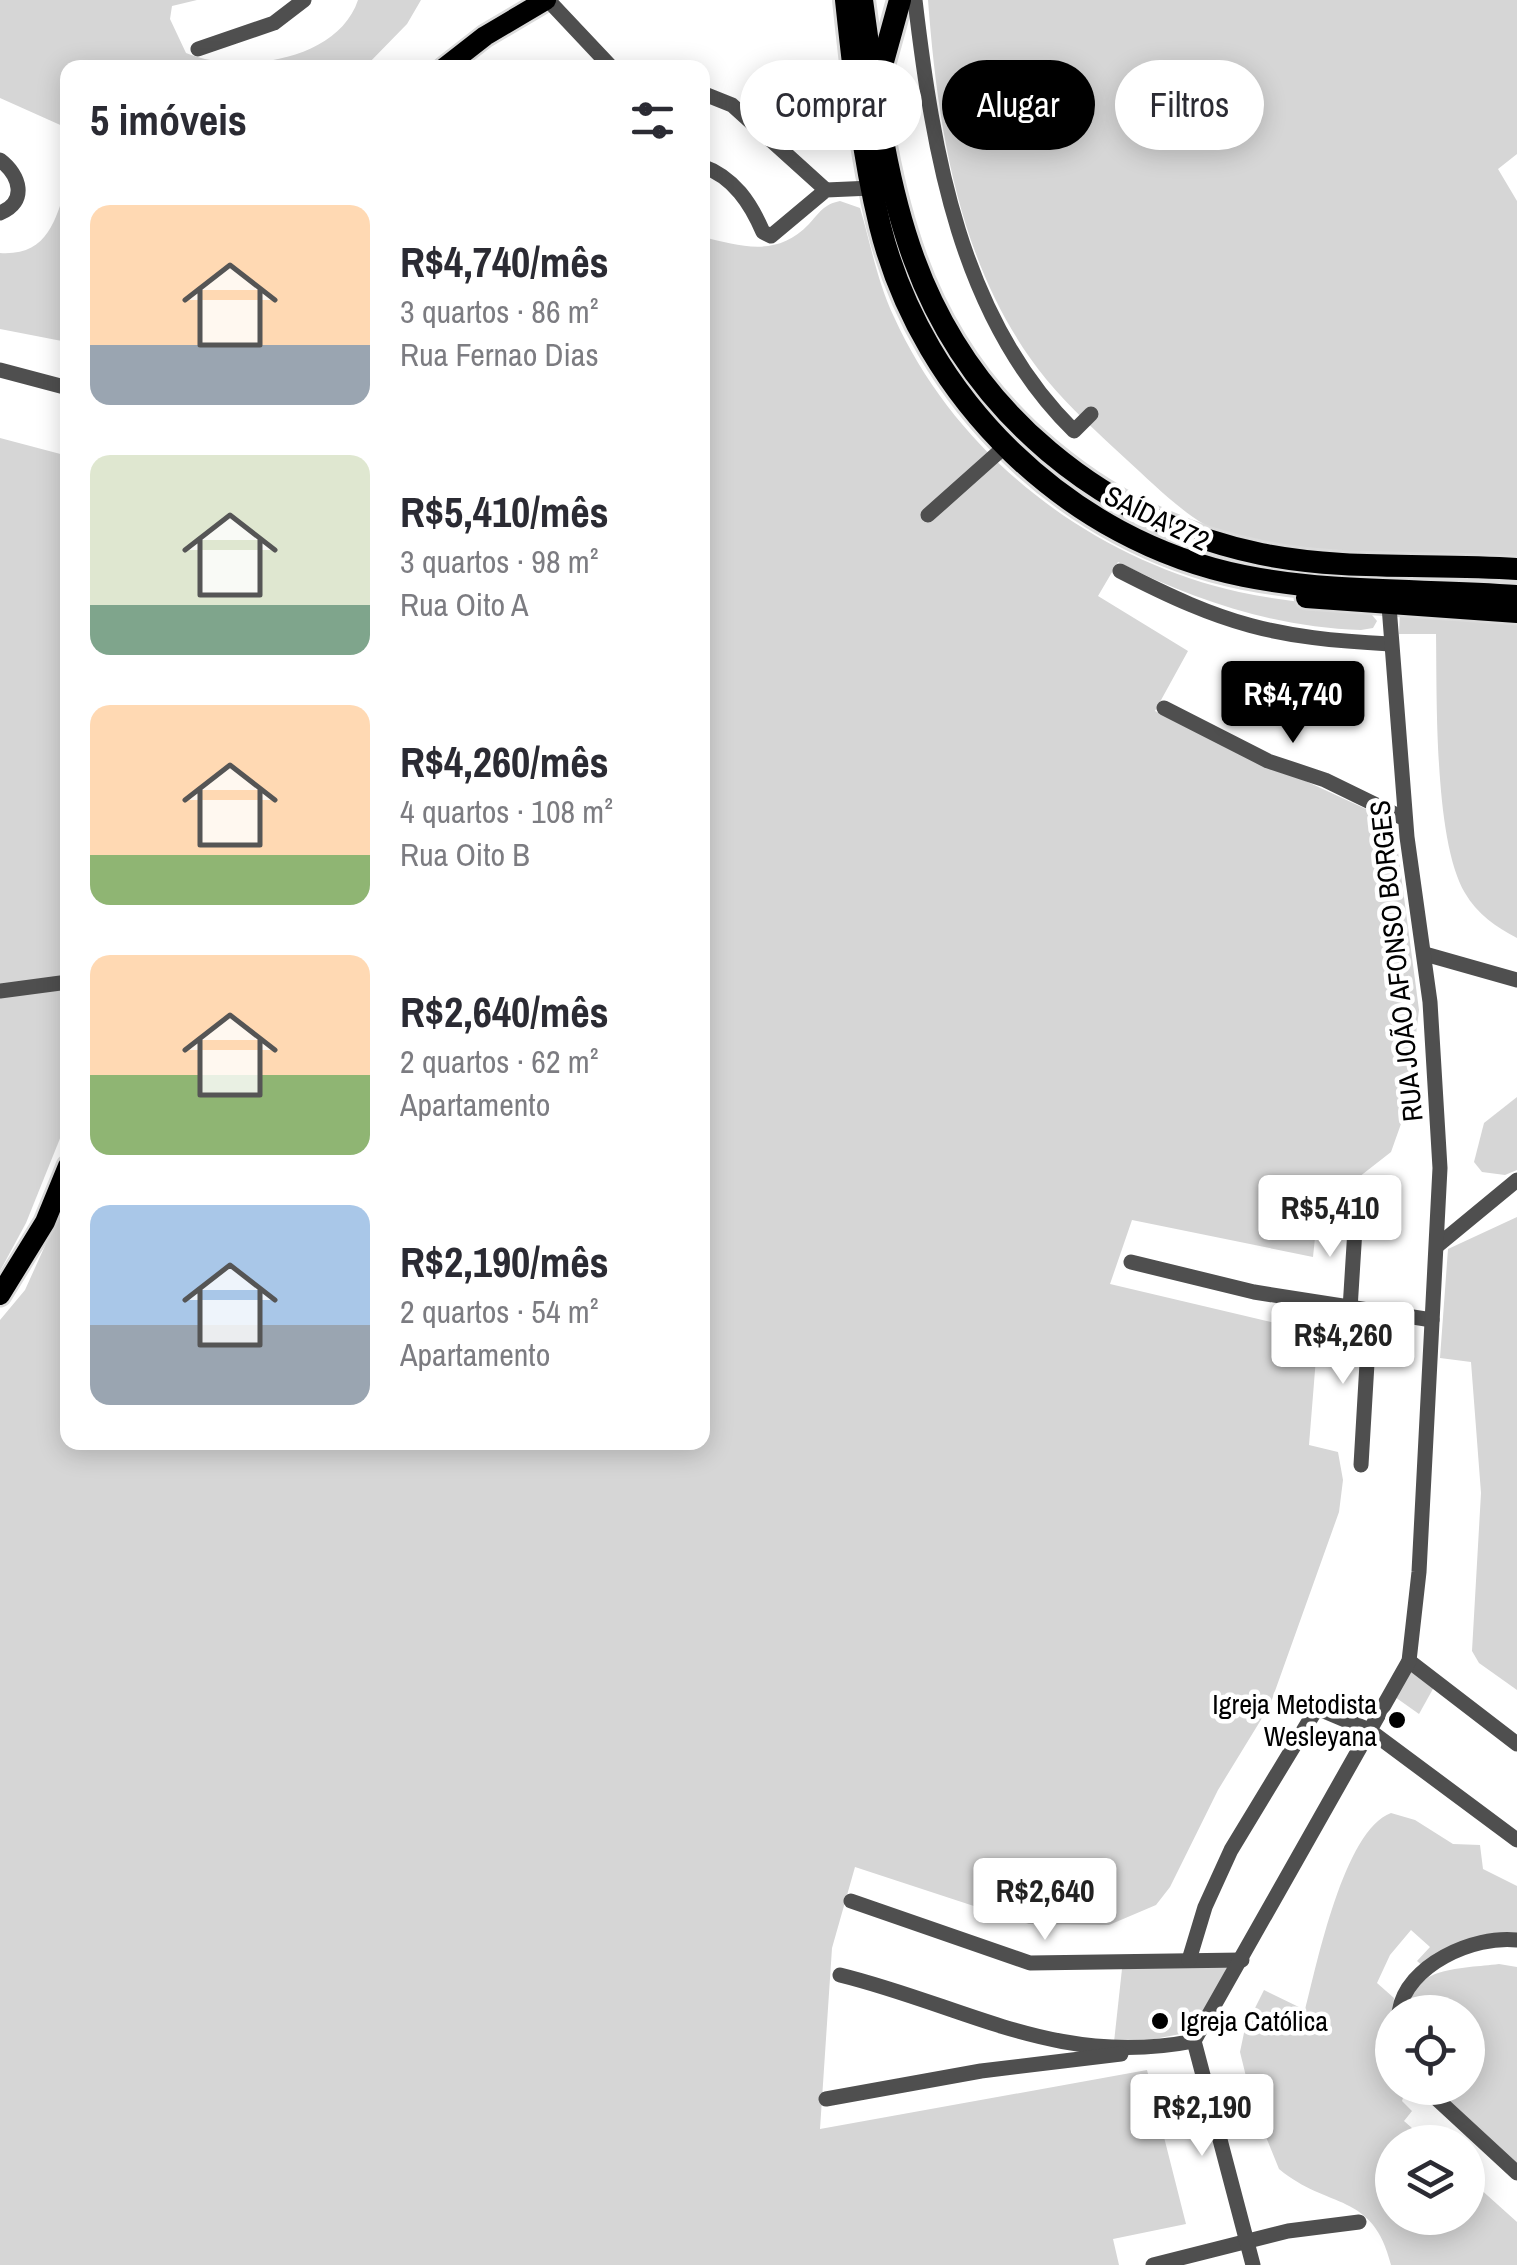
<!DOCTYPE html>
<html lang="pt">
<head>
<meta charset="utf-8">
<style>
	:root { --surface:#fff; --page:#f7f7f7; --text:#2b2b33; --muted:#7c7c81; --accent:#000 }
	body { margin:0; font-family:"Archivo Narrow",sans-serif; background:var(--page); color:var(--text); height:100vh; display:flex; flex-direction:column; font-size:38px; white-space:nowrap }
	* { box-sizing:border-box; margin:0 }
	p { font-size:32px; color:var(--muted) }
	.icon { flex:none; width:55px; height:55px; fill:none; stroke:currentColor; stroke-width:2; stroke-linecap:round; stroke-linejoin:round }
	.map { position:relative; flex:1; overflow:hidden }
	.sheet { position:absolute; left:60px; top:60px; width:650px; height:1390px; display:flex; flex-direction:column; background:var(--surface); border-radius:20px; box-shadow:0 5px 25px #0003 }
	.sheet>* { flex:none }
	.hud { position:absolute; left:740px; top:60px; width:625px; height:90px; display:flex; gap:20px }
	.tools { position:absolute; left:1375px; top:1995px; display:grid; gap:20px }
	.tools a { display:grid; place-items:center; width:110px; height:110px; border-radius:50%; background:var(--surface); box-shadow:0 5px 25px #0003; font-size:50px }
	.price { position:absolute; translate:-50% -85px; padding:0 22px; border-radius:10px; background:#fff; color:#222; font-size:32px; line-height:65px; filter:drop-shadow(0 2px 5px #0008) }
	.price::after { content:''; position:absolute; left:50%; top:60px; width:30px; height:22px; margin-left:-15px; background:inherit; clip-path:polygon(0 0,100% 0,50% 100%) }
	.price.current { background:var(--accent); color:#fff }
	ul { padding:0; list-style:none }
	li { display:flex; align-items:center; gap:30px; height:250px; padding:0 30px }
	li span { display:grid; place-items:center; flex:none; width:280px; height:200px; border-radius:20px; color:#555 }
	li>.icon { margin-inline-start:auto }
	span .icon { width:120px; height:120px; fill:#fffc; stroke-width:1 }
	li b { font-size:42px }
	h2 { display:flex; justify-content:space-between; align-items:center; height:120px; padding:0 30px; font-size:42px }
	.pill { padding:0 35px; border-radius:45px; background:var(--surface); box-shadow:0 5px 25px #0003; font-size:35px; line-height:90px }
	.pill.current { background:var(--accent); color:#fff }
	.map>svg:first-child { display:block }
</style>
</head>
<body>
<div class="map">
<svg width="1517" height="2265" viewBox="0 0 1517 2265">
	<rect width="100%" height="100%" fill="#fff"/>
	<g fill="#d6d6d6">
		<path d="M0,0h197l-25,6 -2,13 16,34c53,22 152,8 172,-53h63l-14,24 -42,43 -297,1 -1,60 -67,-30z"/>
		<path d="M928,0h589v154l-19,15 19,32v358c-91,0 -201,11 -287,-22 -40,-15 -72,-49 -103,-77 -28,-26 -57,-52 -81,-81 -86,-106 -108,-247 -118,-379z"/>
		<path d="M67,184v158l-67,-13v-76c47,3 55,-31 67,-69z"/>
		<path d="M840,201l20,7c11,37 17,73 34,109 63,139 197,242 345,275 42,9 86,13 129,18l9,11 -4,7 -12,2c-87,-3 -165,-29 -243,-68l-20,34 90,55 -33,60 239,111 25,188 -12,97 -16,45 -73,57 -5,48 -181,-37 -22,64 208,49 -9,112 29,7 5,28 -4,32 -69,193 -52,85 -48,97 -14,18 -47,20 -80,-1 -174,-57 -23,81 -12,181 327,-59 39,154 -73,15 6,26h-1119v-945l25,-30 42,-93 1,245h634l1,-1205c38,9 74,21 106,-13 10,-11 15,-20 31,-23z"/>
		<path d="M0,438l68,18 -1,665 -41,102 -26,48z"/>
		<path d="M1400,609l117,7v322c-21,-11 -40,-24 -52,-45 -31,-52 -28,-195 -29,-259h-37z"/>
		<path d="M1517,1097v73l-12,5 -23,-3 -8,-10 10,-39z"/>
		<path d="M1517,1217v473l-38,-27 -7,-12 9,-158 -10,-131 -31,-4 8,-109z"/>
		<path d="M1411,1669l23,18 -15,27 -24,-17z"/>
		<path d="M1391,1813l24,7 38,24 27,1 3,24 34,17v48l-93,33 -7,-6 13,-14 -19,-17 -21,25 -13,28 17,15 -4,23 2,67h14l-4,13 10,10 -8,10 24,21h-36v76h76v-40l49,44v43h-126c-18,-74 -63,-55 -112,-96l-26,-64 -13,-53 5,-24 19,-38 41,20c12,-46 39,-180 86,-197z"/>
		<path d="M1231,1963l-40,69 -58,11 -19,-1 8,-73z"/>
		<path d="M1499,1964l18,3v197l-85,-76h36v-76h-66c12,-47 59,-43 97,-48z"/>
	</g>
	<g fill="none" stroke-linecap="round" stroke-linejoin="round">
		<g stroke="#dbdbdb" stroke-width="25">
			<g id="major">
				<path d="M444,68l41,-32 61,-36"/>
				<path d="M1306,598l211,15"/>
				<path d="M0,1295l45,-73 23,-56"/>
			</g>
		</g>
		<g stroke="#dbdbdb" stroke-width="28">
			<g id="highway">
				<path d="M846,0c8,75 16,152 34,226 43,173 189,315 364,350 90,18 182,13 273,20"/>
				<path d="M862,0c12,86 22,177 52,259 56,153 188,262 347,295 83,17 171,9 256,15"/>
				<path d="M879,76l21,-76"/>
			</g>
		</g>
		<g stroke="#4f4f4f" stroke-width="15">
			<path d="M548,0l64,68"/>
			<path d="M915,0c18,152 45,319 159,431l17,-17"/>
			<path d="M198,49l76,-26 30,-23"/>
			<path d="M702,93l30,12 94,85"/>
			<path d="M0,160c20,15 28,42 0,53"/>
			<path d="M702,166c32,11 49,38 61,66l8,4 55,-46 46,-2"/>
			<path d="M0,370l68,18"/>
			<path d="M928,515l73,-65"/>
			<path d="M1120,571c105,54 153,67 270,73"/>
			<path d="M1164,708l104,53 57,19 80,39"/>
			<path d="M1425,954l92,26"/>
			<path d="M0,991l68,-9"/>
			<path d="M1437,1246l80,-66"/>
			<path d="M1131,1262l123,30 178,28"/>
			<path d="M1350,1309l6,-96"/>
			<path d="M1361,1465l9,-153"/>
			<path d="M1409,1661l108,83"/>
			<path d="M851,1901l179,62 212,-3"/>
			<path d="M1189,1960l16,-53 26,-57 86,-142 52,22 148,110"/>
			<path d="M840,1975c126,31 218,93 354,66"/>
			<path d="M1399,2012c7,-47 75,-77 118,-72"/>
			<path d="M1425,2088l92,85"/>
			<path d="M826,2099l155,-28 140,-17"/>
			<path d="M1153,2265l135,-34 71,-9"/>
			<path d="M1253,2265l-59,-224 215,-380 10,-89 21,-404 -10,-166 -23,-165 -18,-231"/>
		</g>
		<use href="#major" stroke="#000" stroke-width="20"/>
		<use href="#highway" stroke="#000" stroke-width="22"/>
	</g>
	<g fill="#000" stroke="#fff" stroke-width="4">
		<circle cx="1397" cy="1720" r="10"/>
		<circle cx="1160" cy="2021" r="10"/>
	</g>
	<g text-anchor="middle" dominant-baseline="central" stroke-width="9" stroke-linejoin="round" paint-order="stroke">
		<g font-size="28" fill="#000" stroke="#fff">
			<text transform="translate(1157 518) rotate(26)">SAÍDA 272</text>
			<text transform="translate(1396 961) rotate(-96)">RUA JOÃO AFONSO BORGES</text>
		</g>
		<g font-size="28" fill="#000" stroke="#fff" text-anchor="end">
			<text x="1377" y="1704">Igreja Metodista<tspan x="1377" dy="32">Wesleyana</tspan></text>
			<text x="1180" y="2021" text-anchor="start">Igreja Católica</text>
		</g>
	</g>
</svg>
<div class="tools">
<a><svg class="icon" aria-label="locate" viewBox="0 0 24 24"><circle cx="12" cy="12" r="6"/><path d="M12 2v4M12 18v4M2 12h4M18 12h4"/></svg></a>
<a><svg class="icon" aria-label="layers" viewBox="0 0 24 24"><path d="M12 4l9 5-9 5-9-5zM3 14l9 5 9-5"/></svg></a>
</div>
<b class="price current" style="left:1293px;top:746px">R$4,740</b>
<b class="price" style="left:1330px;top:1260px">R$5,410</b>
<b class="price" style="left:1343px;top:1387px">R$4,260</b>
<b class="price" style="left:1045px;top:1943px">R$2,640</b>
<b class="price" style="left:1202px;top:2159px">R$2,190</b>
<div class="hud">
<a class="pill">Comprar</a>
<a class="pill current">Alugar</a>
<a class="pill">Filtros</a>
</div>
<section class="sheet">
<h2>5 imóveis<svg class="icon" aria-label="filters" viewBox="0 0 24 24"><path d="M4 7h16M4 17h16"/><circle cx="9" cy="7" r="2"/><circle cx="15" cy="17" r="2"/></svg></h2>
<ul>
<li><span style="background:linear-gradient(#ffd9b3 70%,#9aa5b1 0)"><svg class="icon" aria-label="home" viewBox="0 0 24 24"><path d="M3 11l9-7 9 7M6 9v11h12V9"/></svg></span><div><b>R$4,740/mês</b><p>3 quartos · 86 m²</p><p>Rua Fernao Dias</p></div></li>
<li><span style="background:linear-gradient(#dfe7d0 75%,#7fa58c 0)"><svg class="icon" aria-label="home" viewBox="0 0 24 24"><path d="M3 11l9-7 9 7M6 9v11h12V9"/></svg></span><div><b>R$5,410/mês</b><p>3 quartos · 98 m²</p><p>Rua Oito A</p></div></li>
<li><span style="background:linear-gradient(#ffd9b3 75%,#8fb573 0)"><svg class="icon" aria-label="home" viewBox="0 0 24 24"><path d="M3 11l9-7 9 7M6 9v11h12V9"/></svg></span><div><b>R$4,260/mês</b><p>4 quartos · 108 m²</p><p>Rua Oito B</p></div></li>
<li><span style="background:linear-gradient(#ffd9b3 60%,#8fb573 0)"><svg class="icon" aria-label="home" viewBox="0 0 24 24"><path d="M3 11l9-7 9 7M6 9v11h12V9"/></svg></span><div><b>R$2,640/mês</b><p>2 quartos · 62 m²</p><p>Apartamento</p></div></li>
<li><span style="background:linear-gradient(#a9c7e8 60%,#9aa5b1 0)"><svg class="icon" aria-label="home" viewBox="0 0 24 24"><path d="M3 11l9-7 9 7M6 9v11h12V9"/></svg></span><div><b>R$2,190/mês</b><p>2 quartos · 54 m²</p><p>Apartamento</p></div></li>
</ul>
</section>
</div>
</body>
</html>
